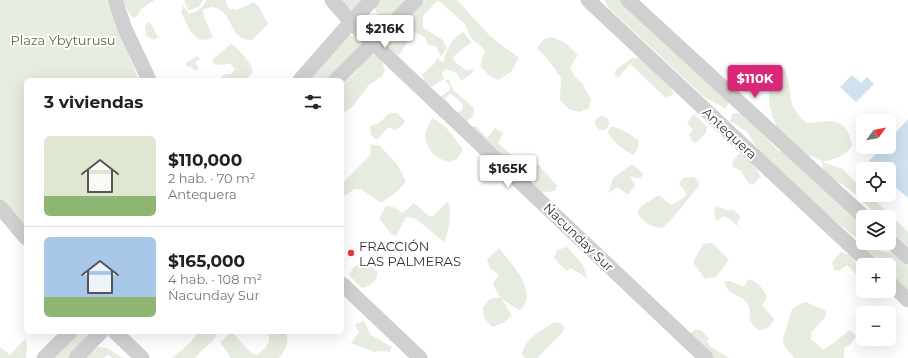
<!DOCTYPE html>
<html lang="es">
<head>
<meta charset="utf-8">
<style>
	:root { --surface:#fff; --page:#f6f6f6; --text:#222; --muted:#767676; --line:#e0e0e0; --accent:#db2777 }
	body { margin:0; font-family:Montserrat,sans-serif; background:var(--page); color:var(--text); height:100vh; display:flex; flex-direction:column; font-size:15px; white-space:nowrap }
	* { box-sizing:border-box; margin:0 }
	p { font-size:13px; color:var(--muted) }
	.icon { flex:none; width:22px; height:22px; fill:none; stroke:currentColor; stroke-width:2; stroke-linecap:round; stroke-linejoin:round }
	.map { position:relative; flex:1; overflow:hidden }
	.side { position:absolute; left:24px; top:78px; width:320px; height:256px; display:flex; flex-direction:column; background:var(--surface); border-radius:6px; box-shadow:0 4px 16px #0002 }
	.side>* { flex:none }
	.needle { width:26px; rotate:58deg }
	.tools { position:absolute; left:856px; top:114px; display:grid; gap:8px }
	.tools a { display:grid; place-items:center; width:40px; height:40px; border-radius:6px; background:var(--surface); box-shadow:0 4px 16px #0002; font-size:20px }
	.price { position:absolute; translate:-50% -34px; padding:0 9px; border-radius:4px; background:#fff; color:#222; font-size:13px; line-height:26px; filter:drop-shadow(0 1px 2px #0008) }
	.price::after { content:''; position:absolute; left:50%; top:24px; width:12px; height:9px; margin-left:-6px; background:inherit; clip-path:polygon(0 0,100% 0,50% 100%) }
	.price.selected { background:var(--accent); color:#fff }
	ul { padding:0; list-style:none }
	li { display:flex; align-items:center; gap:12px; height:100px; padding:0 20px }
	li+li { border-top:1px solid var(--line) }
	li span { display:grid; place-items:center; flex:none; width:112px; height:80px; border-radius:6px; color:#555 }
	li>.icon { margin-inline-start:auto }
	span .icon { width:48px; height:48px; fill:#fffc; stroke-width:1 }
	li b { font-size:17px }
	h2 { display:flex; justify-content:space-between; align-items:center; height:48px; padding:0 20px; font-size:17px }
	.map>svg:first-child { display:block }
</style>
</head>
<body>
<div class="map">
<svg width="908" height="358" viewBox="0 0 908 358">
	<rect width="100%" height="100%" fill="#fff"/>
	<g fill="#e6ecdf">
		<path d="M0,0h106l33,80h-113v150l-20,-22 -6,-10z"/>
		<path d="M122,0h33l-14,9 -5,9 -5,-2z"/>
		<path d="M184,0h19l-4,7 -11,3z"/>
		<path d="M206,0h20l2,8 8,2 18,-8 5,5 9,17 -16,16c-25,1 -17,-30 -40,-33l-9,3 1,7 9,20 -7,3 -8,-1 -8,-8 -9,-19 2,-6 6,8c8,-2 14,-6 17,-14z"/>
		<path d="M338,0h26l-14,14z"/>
		<path d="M377,0h27l2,9 -16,16 -8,-5 -8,-12z"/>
		<path d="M425,0h32l34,37 28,21 -8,14 -13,8 -8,-4 -10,-10 5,-16 -15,-13 -5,-13 -27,-24 -15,16v12l19,11 5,9 -6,9 -5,-11 -8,-1 -3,-8 -11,-5 -15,23 -9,-4 -4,-9 13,-12z"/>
		<path d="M604,0h26l99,101 -3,8 -23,-13 -94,-88z"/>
		<path d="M149,22l3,3 5,11 3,-1 -6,5 -8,-4 -1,-10z"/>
		<path d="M464,32l7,10 -18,15 2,5 11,8 8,-1 -4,6 -9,6 -4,-8 -12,-4 -3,4 2,6 -13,8 -6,-3 -3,-9 13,-12 2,-5 6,4c3,-11 10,-27 21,-30z"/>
		<path d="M341,33l20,5 7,14 13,7 4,11 -3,6 -14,10 -16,21 -7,5h-3v-26c11,-13 17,-14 25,-31l-38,25h-21z"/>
		<path d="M552,37l14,6 12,12 -8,12 4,9 8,7 9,16 -2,9 -10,4 -10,-3 -9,-9 1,-22 -11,-16 -13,-14 7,-9z"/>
		<path d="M231,44c8,4 20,19 22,27 -6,12 -22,9 -33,9l3,-5 8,-1 4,-5 -5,-5 -15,1 -3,-5z"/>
		<path d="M197,56l3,3 -5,3 4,7 -4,2 -4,-4 -5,-1v-3z"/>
		<path d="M632,58h10l23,20 9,16 -8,4 -36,-34 -12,14 -4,-4 3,-5z"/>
		<path d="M774,70h11c9,23 0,37 22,53 25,-3 41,-6 45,23 -9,12 -16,12 -29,16l20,7 20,21v5h6l39,37v14l-19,-17v-12h-11l-16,-17 -20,-16 -10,-4 -9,-9 -1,-10 -19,-8 57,68 2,14 -3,5 -42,-34 -54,-49 -16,-25 -17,-11 3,-8 10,1 36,37 23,1c-6,-5 -15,-10 -19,-16 -15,-19 -18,-45 -9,-66z"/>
		<path d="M445,80h4l4,10 21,18 -1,8 -7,6 -14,-8c6,-2 12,-2 11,-10l-13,-11 -5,6 11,12 -16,-14 10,-7v-4z"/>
		<path d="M390,113h7l8,8 -2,4 -8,5 -7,-3 -11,13 -6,-5 -1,-9 9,-3z"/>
		<path d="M694,114l13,13 -1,6 -10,10 -4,-2 -3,-6 4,-5 -6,-7z"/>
		<circle cx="602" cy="123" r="7"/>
		<path d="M432,118c15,7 22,19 31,32l-6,9 -8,3c-11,-3 -24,-12 -24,-26 0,-5 5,-13 7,-18z"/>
		<path d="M471,126l6,1 10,11 8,-10 8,5 -5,10 18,16 3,-3h9l-1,2 -8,3 1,8 -3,2z"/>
		<path d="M610,127c9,0 23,8 29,15l-2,8 -4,5c-9,-5 -21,-13 -25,-23z"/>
		<path d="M370,144l10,2 16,17 10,18 -7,9 -18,13 -20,-14h-7l-6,5 -6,2v-12l29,-30z"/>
		<path d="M738,154c11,-1 17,14 23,22l-8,9 -5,-2 -7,-12 -8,-4 -1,-5z"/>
		<path d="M632,164l12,10 -4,4 -10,-1 5,8 -7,10 -10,-8 -10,6 5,-15z"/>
		<path d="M539,165l18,21 -2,5 -17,2 -6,-7 5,-7 -6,-11z"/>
		<path d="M694,177l6,6 -3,5 -25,31 -10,9c-11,-1 -20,-6 -25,-16l6,-7 16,-10 12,10 11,-6 5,-5 -8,-10 3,-6z"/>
		<path d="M448,201c4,10 1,32 -4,41l-29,-24 -9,-1 -10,19 -6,-3 -11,-15 7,-12 7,1 10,6 11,-10 15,13h4z"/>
		<path d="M716,206l11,4h7l7,7 -4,5 3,6 -12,-10 -5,-2 -5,5 -3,-3 -1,-8z"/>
		<path d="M712,243l17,17 -13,17 -11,2 -12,-17 10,-18z"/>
		<path d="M863,245c12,0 15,8 27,7l18,14v24l-19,-17v-8c-12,0 -22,-9 -26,-20z"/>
		<path d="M567,247l16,18 4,13 -16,-10 -5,3 -12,-13 3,-8z"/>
		<path d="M499,248c12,16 41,44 21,62 -12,-5 -24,-15 -27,-27l6,-8 -9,-7 -3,-9z"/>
		<path d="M841,252l8,3 13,13v4l-4,4 -11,-11 -8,6 -5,-1 -2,-8z"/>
		<path d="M359,264h8l10,7c2,9 -6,15 -15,17l-13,-13 4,-7z"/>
		<path d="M749,279c8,3 16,10 18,19l-5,7 12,14c-2,8 -9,11 -16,11l-9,-10c6,-30 -20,-17 -25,-39h6l13,6z"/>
		<path d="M501,297l11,19 -9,7 -11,4 -8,-9 -1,-11 7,-8z"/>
		<path d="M806,302l20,9v5l-15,17v6l13,11 26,-20 6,6 -5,8 -7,4v10h-50c-3,-6 -12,-11 -11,-19 0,-3 3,-8 4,-12 5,-15 0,-19 19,-25z"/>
		<path d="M364,321l7,14 21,12 -2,5 -9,-1 -7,1 -23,-9 8,-11 -4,-8z"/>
		<path d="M555,322l5,1 4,4 -2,6 -25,25h-12l-3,-4c4,-17 20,-24 33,-32z"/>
		<path d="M695,330h6l8,9 -2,3 4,5 18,11h-32l-7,-25z"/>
		<path d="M66,332h23l-20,26h-31z"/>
		<path d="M199,332h19c-6,13 -15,15 -23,26h-23l19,-16z"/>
		<path d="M232,332l17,19 8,4c8,-6 15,-12 11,-23h18c4,10 -1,19 -7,26h-48l-11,-16z"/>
		<path d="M25,339l2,5 -1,14h-26v-11l10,8z"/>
		<path d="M99,347l8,1 16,10h-10l-5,-3 -5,3h-21z"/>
	</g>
	<g fill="#cfe2ee">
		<path d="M852,75l9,8 6,-6 7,7 -18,18 -16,-15z"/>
		<path d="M908,119v79l-19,-17v-12h-12l-8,-8 13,-14h7v-7z"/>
	</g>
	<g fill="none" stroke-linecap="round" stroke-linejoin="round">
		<g stroke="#d0d0d0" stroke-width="15">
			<path d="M115,0l10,29 24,51"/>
			<path d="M332,0l19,22 355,336"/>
			<path d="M588,0l283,265"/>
			<path d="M628,0l236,217"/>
			<path d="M300,80l51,-58 21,-22"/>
			<path d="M336,80l80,-80"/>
			<path d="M0,207l26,31"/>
			<path d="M889,240l19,17"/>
			<path d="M889,282l19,18"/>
			<path d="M342,284l78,74"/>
			<path d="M115,332l27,26"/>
			<path d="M44,358l26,-26"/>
			<path d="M76,358l25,-26"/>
		</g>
	</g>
	<circle fill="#e63946" stroke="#fff" stroke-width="1.5" cx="351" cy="253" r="4"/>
	<g text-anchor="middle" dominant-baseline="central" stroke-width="4" stroke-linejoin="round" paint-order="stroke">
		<g font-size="13" fill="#56703f" stroke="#fff">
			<text x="63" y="40">Plaza Ybyturusu</text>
		</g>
		<g font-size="13" fill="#333" stroke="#fff">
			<text transform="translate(730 133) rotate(43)">Antequera</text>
			<text transform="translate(579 237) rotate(44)">Ńacunday Sur</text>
		</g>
		<g font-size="13" fill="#333" stroke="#fff" text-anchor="start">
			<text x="359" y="246">FRACCIÓN<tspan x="359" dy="15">LAS PALMERAS</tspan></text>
		</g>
	</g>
</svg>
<div class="tools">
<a><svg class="needle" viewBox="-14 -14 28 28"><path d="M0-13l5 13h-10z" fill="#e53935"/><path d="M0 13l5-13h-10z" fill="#767676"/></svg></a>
<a><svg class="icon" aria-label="locate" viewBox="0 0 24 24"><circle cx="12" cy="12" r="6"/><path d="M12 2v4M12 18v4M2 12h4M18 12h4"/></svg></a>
<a><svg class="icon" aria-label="layers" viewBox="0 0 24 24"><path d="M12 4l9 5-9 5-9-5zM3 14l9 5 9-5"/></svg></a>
<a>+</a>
<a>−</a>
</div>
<b class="price" style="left:385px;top:49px">$216K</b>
<b class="price selected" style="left:755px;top:99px">$110K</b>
<b class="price" style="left:508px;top:189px">$165K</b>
<section class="side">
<h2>3 viviendas<svg class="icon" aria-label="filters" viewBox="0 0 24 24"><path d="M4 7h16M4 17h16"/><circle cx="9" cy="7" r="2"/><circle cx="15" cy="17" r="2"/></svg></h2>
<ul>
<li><span style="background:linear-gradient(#dfe7d0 75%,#8fb573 0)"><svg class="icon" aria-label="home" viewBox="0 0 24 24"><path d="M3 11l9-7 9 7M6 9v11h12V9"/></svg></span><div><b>$110,000</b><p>2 hab. · 70 m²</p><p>Antequera</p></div></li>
<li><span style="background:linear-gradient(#a9c7e8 75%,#8fb573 0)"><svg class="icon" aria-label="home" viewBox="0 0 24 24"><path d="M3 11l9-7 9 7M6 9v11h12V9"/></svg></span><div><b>$165,000</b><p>4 hab. · 108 m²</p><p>Ńacunday Sur</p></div></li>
</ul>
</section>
</div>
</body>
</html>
